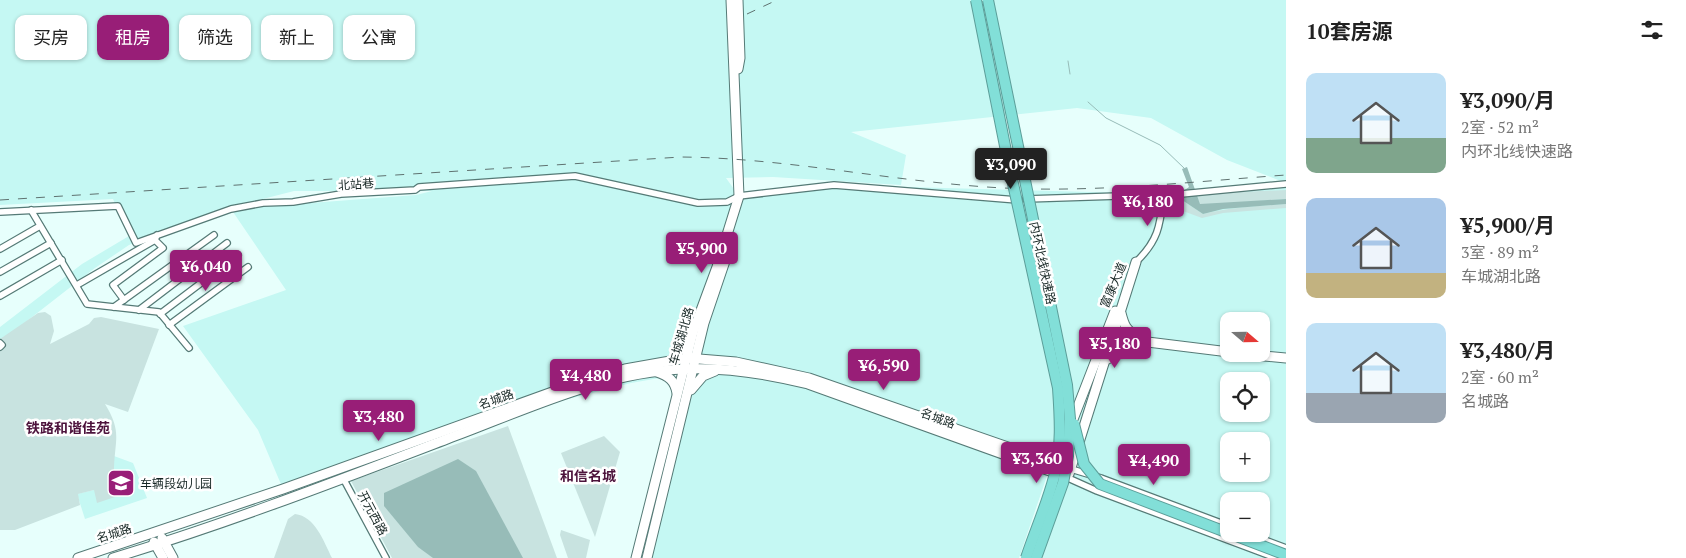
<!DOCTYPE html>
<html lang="zh">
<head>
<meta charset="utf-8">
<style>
	:root { --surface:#fff; --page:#f6f6f6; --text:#222; --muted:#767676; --accent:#981e77 }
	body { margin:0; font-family:"PT Serif","Noto Sans SC",serif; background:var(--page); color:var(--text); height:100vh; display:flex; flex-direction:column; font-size:19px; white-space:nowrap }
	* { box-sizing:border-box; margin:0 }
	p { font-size:16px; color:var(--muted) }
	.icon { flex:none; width:28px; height:28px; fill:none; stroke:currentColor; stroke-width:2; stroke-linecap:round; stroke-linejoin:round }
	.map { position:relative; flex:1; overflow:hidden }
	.sheet { display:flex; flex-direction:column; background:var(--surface); width:400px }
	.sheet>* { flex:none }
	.hud { position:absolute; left:15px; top:15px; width:475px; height:45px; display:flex; gap:10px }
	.needle { width:32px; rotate:110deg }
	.buttons { position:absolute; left:1220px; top:312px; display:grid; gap:10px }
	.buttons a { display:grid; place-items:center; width:50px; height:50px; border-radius:10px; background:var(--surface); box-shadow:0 1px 4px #0004; font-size:25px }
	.price { position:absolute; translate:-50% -42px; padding:0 11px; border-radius:5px; background:var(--accent); color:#fff; font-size:16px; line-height:32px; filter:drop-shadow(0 1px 2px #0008) }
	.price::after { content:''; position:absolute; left:50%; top:30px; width:15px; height:11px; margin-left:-8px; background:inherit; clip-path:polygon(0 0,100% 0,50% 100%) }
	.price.selected { background:#222; color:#fff }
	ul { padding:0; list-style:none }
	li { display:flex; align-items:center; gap:15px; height:125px; padding:0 20px }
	li span { display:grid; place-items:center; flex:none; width:140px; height:100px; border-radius:10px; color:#555 }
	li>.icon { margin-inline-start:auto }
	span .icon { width:60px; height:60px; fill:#fffc; stroke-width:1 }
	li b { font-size:21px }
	h2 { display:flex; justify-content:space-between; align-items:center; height:60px; padding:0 20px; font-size:21px }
	.tag { padding:0 18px; border-radius:10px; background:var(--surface); box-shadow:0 1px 4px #0004; font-size:18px; line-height:45px }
	.tag.selected { background:var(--accent); color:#fff }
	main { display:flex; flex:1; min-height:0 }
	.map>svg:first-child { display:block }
</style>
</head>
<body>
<main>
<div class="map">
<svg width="1286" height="558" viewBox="0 0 1286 558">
	<rect width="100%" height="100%" fill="#e7fffc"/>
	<g fill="#c5f8f3" fill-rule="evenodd">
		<path d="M0,0h1286v183l-59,-23 -76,-42 -74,-10 -226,24 55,23 -5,30 -128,-8 -47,1 13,18 95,-11 330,9 122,-8v372h-246l31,-89 -180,-54 157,58 -29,85h-372l46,-173 20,-11 -25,-1 -57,10 -106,27 -242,79 -25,-59 -75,-104 103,-36 -55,-81 185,-14 16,-4h-138l-58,15 -75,26 -32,13 -34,23 -95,74v-15l82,-63 47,-28 -16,-37 -113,6zM1229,321h32v33h-32zM1229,381h32v33h-32zM1229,441h32v33h-32zM1229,501h32v33h-32z"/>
		<path d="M114,456l19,7 14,35 -62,21 -8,-25 25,-6 12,-16z"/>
	</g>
	<g fill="#c8e3e0">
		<path d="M1286,190v9l-82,6 -4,-1 -4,-10z"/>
		<path d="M1176,196l27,18c27,-7 55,-8 83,-10v4l-63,5 -21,5 -30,-11z"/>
		<path d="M45,312l6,4 3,15 -4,13 39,-20 5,-6 7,-1 58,12 -31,83 -23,-8c18,29 9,37 9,68l4,3 6,19 -27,9 -3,-13 -16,4 2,11 -65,25h-15v-181l5,-3 -5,-7 38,-26z"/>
		<path d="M508,426l49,132h-165l-41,-77z"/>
		<path d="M604,436l16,16 -25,85 -34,-84z"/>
		<path d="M295,514c20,2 29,28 37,44h-58l14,-39z"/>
		<path d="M561,530l29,10 -4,18h-18l-8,-23z"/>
	</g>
	<g fill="#97bcb8">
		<path d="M1187,167l13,37 86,-5v5l-63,5 -20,5 -27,-18 13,-9 -7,-18z"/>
		<path d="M458,459l18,12 47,87h-90l-15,-11 -34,-41v-13z"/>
	</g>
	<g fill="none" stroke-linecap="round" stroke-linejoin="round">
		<g stroke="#97bcb8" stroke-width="1">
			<path d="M1068,61l2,13"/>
			<path d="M1088,102l18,16 54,27 25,24"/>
		</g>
		<g stroke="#557a76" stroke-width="8">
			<g id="street">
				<path d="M1026,199l155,-5 105,-10"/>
				<path d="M31,210l56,94 72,8 30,36"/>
				<path d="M0,212l118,-6 18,37 95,-34 32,-6 30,-1 48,-8 74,-4 4,-3 156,-11 123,27 29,-1 12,-6 95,-11 183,15"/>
				<path d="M0,249l40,-23"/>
				<path d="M1136,262c23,-22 24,-37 28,-68"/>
				<path d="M0,272l51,-29"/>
				<path d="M77,285l78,-45 2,-5"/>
				<path d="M0,296l62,-36"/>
				<path d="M124,300l-11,-15 50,-37 -8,-8"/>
				<path d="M114,307l100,-72"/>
				<path d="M139,310l88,-67"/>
				<path d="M160,314l78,-59"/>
				<path d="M169,325l79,-58"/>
				<path d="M0,343l2,2 -2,2"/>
				<path d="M1071,469l30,9 128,48"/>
				<path d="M343,478l43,80"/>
				<path d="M1068,478l29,13 179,67"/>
				<path d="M1249,534l37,14"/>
			</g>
		</g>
		<g stroke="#557a76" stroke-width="11">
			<g id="secondary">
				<path d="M738,69l2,-11 -2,-58"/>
				<path d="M1121,313c3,12 5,18 18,24"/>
				<path d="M1107,337l122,15"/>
				<path d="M1243,354l43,4"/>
				<path d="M1108,359l7,-8 17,-8"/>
				<path d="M657,372c12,4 18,9 20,21"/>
				<path d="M691,390l12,-14 12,-5"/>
				<path d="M1070,427l45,-116"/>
				<path d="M1069,474l67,-212"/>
				<path d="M162,538l11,20"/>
				<path d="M154,542l9,16"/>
				<path d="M78,558l205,-69 286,-103 56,-17 62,-11 49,4 73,16 262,91"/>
				<path d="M113,558c113,-34 224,-77 334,-119 76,-28 155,-67 238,-70 40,-2 83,5 123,15l253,91"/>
				<path d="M636,558l57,-226 24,-65 22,-71 -8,-196"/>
				<path d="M647,558l57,-235 21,-62"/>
			</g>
		</g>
		<use href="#street" stroke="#fff" stroke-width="5.5"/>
		<use href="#secondary" stroke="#fff" stroke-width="9"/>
		<g stroke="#5f7270" stroke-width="1" stroke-dasharray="9 9" stroke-linecap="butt">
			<path d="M747,14l30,-14"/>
			<path d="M0,200l681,-43c103,1 203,23 306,30 99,7 200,-5 299,-12"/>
		</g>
		<g stroke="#5c9e99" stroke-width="12" stroke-linecap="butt">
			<g id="highway-bridge">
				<path d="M976,0l32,161 50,227c2,29 4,60 -4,89 -7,27 -19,54 -28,81"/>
				<path d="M988,0l79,385 3,34 -2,37 -5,27 -27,75"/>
				<path d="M1074,424l10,40 16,20 186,71"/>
			</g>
		</g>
		<use href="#highway-bridge" stroke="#82dfd8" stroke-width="10"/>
	</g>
	<defs>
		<g id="school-square" transform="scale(1.4375)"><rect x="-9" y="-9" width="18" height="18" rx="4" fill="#981e77" stroke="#fff"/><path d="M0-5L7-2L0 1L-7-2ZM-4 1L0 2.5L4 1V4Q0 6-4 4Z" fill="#fff"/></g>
	</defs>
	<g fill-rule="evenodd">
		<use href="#school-square" x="121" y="483"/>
	</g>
	<g text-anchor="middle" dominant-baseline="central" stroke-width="5" stroke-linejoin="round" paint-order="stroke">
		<g font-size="12" fill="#152523" stroke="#fff">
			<text transform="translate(356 184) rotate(-4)">北站巷</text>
			<text transform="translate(1043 263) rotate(78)">内环北线快速路</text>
			<text transform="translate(1113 285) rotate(-67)">富康大道</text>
			<text transform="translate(681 336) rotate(-74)">车城湖北路</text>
			<text transform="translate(496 399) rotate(-20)">名城路</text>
			<text transform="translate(938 418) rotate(20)">名城路</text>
			<text transform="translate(373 513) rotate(62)">开元西路</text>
			<text transform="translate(114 533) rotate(-18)">名城路</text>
		</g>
		<g font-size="12" fill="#152523" stroke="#fff" text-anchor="start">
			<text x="140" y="483">车辆段幼儿园</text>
		</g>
		<g font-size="14" font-weight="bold" fill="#4c123b" stroke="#fff">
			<text x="68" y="427">铁路和谐佳苑</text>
			<text x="588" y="475">和信名城</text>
		</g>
	</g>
</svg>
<div class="buttons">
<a><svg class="needle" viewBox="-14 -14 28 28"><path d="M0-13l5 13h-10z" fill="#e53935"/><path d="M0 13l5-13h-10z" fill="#767676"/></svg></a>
<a><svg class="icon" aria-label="locate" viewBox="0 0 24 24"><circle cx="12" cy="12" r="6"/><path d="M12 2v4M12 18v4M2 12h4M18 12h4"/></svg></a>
<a>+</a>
<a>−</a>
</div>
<b class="price selected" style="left:1011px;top:190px">¥3,090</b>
<b class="price" style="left:1148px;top:227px">¥6,180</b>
<b class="price" style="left:702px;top:274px">¥5,900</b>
<b class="price" style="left:206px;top:292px">¥6,040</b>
<b class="price" style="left:1115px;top:369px">¥5,180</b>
<b class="price" style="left:884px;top:391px">¥6,590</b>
<b class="price" style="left:586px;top:401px">¥4,480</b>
<b class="price" style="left:379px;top:442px">¥3,480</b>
<b class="price" style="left:1037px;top:484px">¥3,360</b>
<b class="price" style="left:1154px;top:486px">¥4,490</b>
<div class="hud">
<a class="tag">买房</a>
<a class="tag selected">租房</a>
<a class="tag">筛选</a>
<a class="tag">新上</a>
<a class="tag">公寓</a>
</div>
</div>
<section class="sheet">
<h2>10套房源<svg class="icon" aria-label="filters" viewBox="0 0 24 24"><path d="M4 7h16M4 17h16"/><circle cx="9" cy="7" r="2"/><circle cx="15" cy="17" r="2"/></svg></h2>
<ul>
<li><span style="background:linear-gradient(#bfe0f5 65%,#7fa58c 0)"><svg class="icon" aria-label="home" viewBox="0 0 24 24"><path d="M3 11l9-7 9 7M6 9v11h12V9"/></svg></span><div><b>¥3,090/月</b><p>2室 · 52 m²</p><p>内环北线快速路</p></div></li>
<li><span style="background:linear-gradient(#a9c7e8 75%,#c2b280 0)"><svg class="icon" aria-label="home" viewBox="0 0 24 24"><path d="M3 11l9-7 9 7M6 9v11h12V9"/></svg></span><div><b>¥5,900/月</b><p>3室 · 89 m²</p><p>车城湖北路</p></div></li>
<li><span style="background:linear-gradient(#bfe0f5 70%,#9aa5b1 0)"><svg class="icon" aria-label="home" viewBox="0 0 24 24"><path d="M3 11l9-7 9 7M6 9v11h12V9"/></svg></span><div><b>¥3,480/月</b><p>2室 · 60 m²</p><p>名城路</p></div></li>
</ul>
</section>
</main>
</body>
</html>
